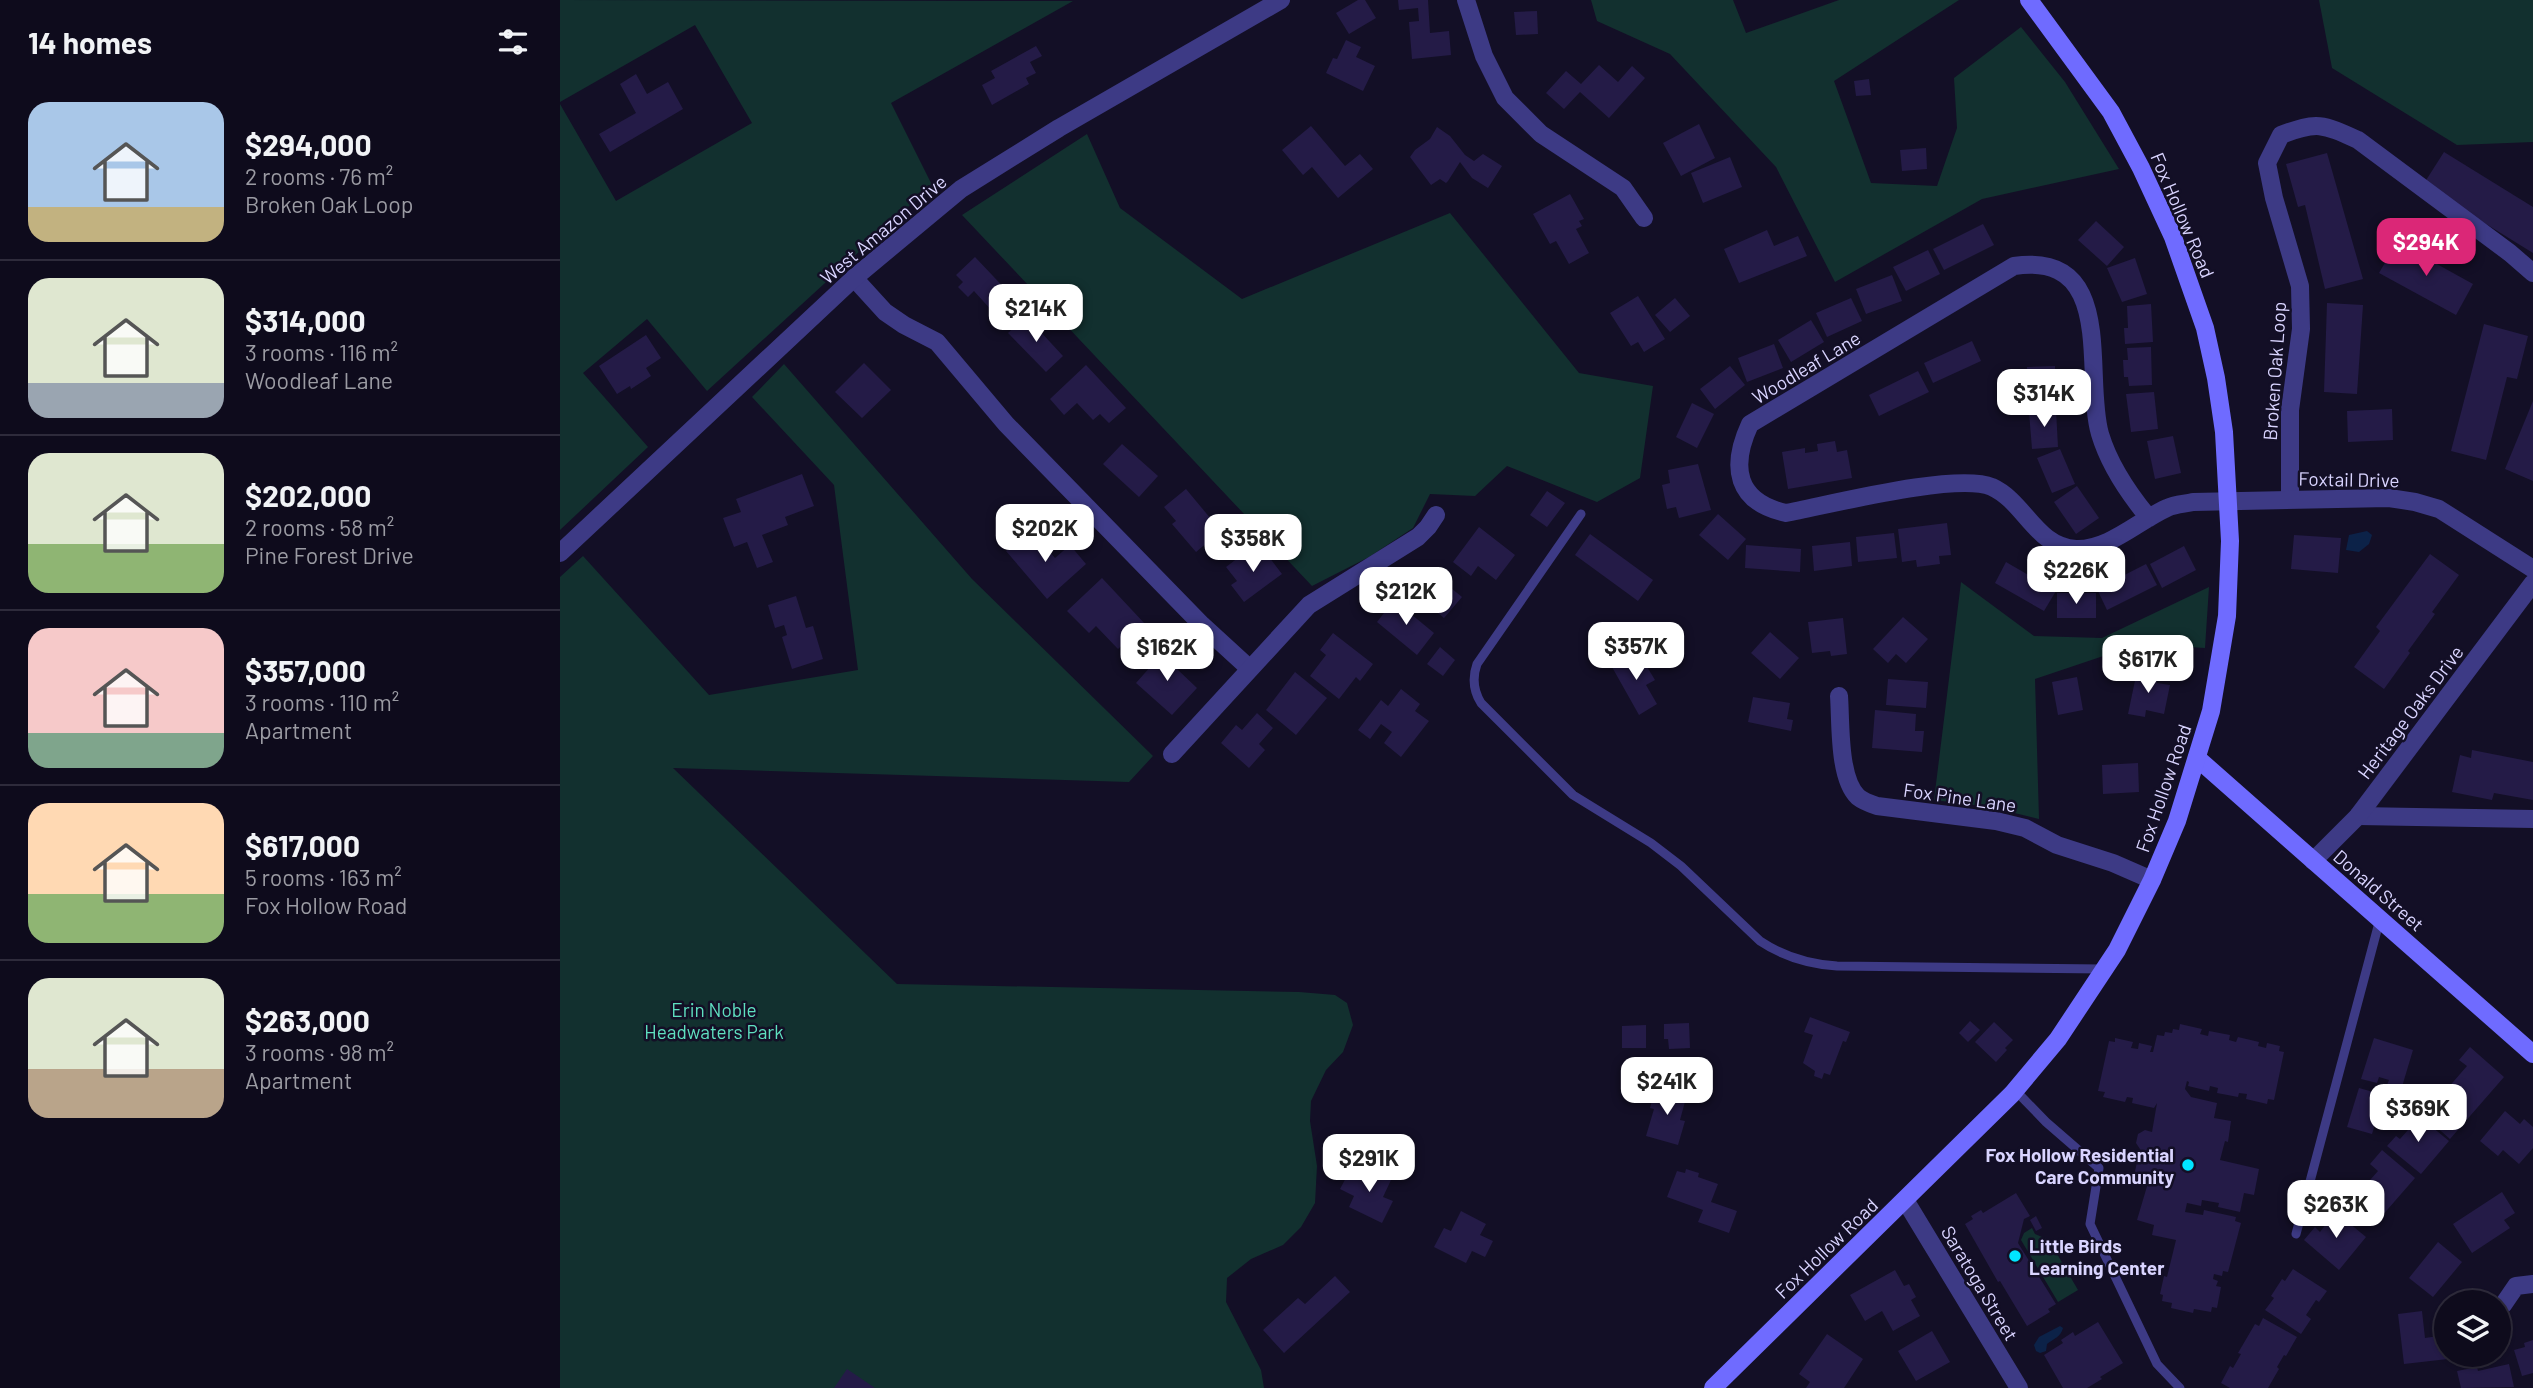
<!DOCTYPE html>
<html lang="en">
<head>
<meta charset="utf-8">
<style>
	:root { --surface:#0e0b1c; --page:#171425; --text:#f1f3f6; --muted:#9b9ba3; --line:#2e2b3b; --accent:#db2777 }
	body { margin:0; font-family:Barlow,sans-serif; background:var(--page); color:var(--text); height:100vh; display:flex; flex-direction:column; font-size:26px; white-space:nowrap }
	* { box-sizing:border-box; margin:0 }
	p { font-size:23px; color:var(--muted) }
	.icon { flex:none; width:38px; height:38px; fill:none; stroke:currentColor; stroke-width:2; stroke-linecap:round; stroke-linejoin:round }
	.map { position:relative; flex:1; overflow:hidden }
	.panel { display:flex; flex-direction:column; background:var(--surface); width:560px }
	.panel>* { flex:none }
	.fabs { position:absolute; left:1874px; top:1290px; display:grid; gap:14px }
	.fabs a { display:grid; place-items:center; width:77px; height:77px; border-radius:50%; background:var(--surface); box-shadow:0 2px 5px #0004,0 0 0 2px var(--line); font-size:35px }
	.price { position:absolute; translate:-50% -60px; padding:0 16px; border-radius:14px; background:#fff; color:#222; font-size:23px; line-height:46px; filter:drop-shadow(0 2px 4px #0008) }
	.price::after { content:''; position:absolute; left:50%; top:42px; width:21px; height:16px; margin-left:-10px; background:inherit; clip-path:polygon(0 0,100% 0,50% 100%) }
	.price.active { background:var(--accent); color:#fff }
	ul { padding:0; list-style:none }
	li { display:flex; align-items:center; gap:21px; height:175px; padding:0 28px }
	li+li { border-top:2px solid var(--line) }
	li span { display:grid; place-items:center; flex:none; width:196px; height:140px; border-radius:21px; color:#555 }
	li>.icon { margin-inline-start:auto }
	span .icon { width:84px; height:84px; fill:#fffc; stroke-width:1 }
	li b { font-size:30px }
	h2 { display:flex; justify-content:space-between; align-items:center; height:84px; padding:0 28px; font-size:30px }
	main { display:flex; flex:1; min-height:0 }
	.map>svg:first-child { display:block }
</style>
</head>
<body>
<main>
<section class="panel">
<h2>14 homes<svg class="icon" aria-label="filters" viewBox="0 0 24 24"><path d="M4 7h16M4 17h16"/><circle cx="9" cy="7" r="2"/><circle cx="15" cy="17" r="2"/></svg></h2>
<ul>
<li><span style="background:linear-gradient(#a9c7e8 75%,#c2b280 0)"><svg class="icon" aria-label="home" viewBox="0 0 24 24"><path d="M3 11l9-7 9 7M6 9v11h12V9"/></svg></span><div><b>$294,000</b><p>2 rooms · 76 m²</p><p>Broken Oak Loop</p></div></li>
<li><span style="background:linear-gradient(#dfe7d0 75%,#9aa5b1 0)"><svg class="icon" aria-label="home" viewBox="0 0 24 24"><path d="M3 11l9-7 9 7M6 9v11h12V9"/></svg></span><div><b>$314,000</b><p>3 rooms · 116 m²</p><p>Woodleaf Lane</p></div></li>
<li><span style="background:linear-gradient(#dfe7d0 65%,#8fb573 0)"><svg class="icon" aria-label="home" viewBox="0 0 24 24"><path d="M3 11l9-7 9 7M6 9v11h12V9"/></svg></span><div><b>$202,000</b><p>2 rooms · 58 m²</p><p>Pine Forest Drive</p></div></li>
<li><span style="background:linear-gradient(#f6c9c9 75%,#7fa58c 0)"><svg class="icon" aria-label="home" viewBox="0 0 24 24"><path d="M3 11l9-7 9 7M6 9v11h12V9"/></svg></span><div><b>$357,000</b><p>3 rooms · 110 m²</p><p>Apartment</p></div></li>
<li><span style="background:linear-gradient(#ffd9b3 65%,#8fb573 0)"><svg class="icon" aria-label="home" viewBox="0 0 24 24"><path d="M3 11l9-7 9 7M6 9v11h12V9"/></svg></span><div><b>$617,000</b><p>5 rooms · 163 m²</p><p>Fox Hollow Road</p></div></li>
<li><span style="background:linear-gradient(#dfe7d0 65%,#b9a48a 0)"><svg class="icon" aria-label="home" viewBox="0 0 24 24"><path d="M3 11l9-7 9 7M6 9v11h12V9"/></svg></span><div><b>$263,000</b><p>3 rooms · 98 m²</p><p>Apartment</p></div></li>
</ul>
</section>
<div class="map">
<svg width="1973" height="1388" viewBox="0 0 1973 1388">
	<rect width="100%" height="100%" fill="#130f26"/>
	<g fill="#12302f">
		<path d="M0,0l513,1 -182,102 41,82 -225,206 -60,-72 -64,54 65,74 -88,83v-426l56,97 136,-78 -57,-98 -135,77z"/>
		<path d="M1031,0h142l13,33 93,-33h120l-125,81 37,102 66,3 20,-58 -3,-50 67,-51 44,55 54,87 -137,30 -147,83 -59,-115 -106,-113 -73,-33z"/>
		<path d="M1759,0h214v142l-76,3 -125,-77z"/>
		<path d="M527,134l33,74 122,91 208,-86 129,160 74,13 -13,92 -43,24 -90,-36 -32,30 -45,-2 -17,34 -44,29 -57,29 -350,-371z"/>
		<path d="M224,364l188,215 181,177 -24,26 -456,-14 224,216 402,8 36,3 12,8 6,22 -10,27 -17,18 -15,31 -1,20 7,45 -2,37 -14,24 -18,18 -32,14 -24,19 -1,24 35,68 3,18h-704v-811l23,-21 126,139 149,-25 -24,-185 -82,-88z"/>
		<path d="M1401,582l73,54 68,2 107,-51 -4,61 -66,-4 -104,35 4,140 -49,-12 -56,-7z"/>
		<path d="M1472,1228l3,6 14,6 29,50 -20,12 -37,-62 3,-7z"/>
	</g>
	<g fill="#0c2248">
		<path d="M1807,531l5,4 -3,9 -10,8 -13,-2 3,-15z"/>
		<path d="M1500,1326l3,2c-2,9 -10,11 -16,16l-1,7 -6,2 -4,-2 -2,-6 5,-8z"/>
	</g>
	<g fill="#241b47">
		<path d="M798,0h7l11,18 -27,16 -13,-21z"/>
		<path d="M838,0h30l2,33 19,-2 2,24 -39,4 -3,-37 10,-1 -1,-13 -19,2z"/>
		<path d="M977,11l1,23 -22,1 -2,-23z"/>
		<path d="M786,40l15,7 -5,10 19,9 -12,25 -37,-18 7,-15 4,1z"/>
		<path d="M476,46l6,10 -12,6 6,11 -10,5 3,6 -37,21 -10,-20 13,-7 -4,-7z"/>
		<path d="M1039,65l19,17 14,-16 13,12 -36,40 -29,-26 -16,17 -18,-16 20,-22 15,13z"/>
		<path d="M76,74l11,20 21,-12 15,27 -73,43 -11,-18 37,-21 -16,-29z"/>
		<path d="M1309,79l2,16 -15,1 -2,-15z"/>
		<path d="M1139,124l16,34 -34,18 -18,-33z"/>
		<path d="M751,126l34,40 15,-12 13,15 -35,29 -26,-31 -9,8 -21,-25z"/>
		<path d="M877,127l13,9 15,19 9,6 9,-7 19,12 -14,22 -16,-10 -12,-16 -12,19 -2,2 -6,-4 -9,6 -21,-28 5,-7 15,-11z"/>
		<path d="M1366,148l1,21 -25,2 -2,-21z"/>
		<path d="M1884,152l89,55v46l-110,-68z"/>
		<path d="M1767,153l36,126 -38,10 -20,-84 -7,2 -12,-43z"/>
		<path d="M1170,157l12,30 -39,16 -12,-30z"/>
		<path d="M1010,194l14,25 -5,2 3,5 -6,3 13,24 -20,11 -13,-23 -6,3 -17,-30z"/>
		<path d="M1536,221l28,26 -17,19 -29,-26z"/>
		<path d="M1423,224l11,21 -50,25 -11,-21z"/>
		<path d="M1207,230l7,16 24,-10 9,20 -68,27 -15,-34z"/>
		<path d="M1837,242l76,42 -17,31 -77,-42z"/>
		<path d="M1368,250l12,24 -34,17 -13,-24z"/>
		<path d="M415,257l36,38 -18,17 -19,-21 -6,6 -10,-10 5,-5 -7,-7z"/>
		<path d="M1575,258l12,36 -25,8 -15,-34z"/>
		<path d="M1332,275l10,26 -36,13 -10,-25z"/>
		<path d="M1078,296l27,43 -21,13 -6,-10 -7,4 -21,-33z"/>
		<path d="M1115,298l15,18 -20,16 -15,-17z"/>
		<path d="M1291,298l11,23 -35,16 -11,-24z"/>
		<path d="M1767,303l36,2 -6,89 -33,-2z"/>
		<path d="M1591,304l2,38 -28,2 -1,-16h4l-1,-22z"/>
		<path d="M466,316l37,40 -17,16 -38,-39z"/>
		<path d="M1251,320l13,22 -33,20 -13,-22z"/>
		<path d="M1924,324l44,12 -11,43 -10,-2 -21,83 -35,-9z"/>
		<path d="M86,335l15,23 -15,10 5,8 -20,13 -1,-3 -13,8 -18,-28z"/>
		<path d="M1412,341l9,20 -48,22 -9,-20z"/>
		<path d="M1214,344l9,24 -36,14 -9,-24z"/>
		<path d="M1591,347l1,38 -23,1 -1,-9h-4l-1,-17h5l-1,-12z"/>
		<path d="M304,363l27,27 -29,28 -27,-26z"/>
		<path d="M526,365l40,43 -17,15 -9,-9 -7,6 -16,-17 -13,12 -14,-16z"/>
		<path d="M1170,366l15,19 -30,24 -15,-20z"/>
		<path d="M1495,366v39l-27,1 -1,-39z"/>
		<path d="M1358,371l11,21 -50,24 -10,-21z"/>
		<path d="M1594,392l4,37 -27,3 -5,-38z"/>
		<path d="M1973,401v80l-28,-12z"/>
		<path d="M1132,403l22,11 -17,34 -21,-11z"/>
		<path d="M1832,409l1,31 -45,2 -1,-31z"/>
		<path d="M1496,410l2,37 -26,2 -3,-37z"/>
		<path d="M1613,436l8,37 -26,6 -8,-38z"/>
		<path d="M1275,441l2,11 10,-2 5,28 -64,11 -6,-37 23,-4v5l13,-2 -1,-7z"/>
		<path d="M562,444l36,32 -19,21 -36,-33z"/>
		<path d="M1500,449l15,35 -23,9 -15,-35z"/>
		<path d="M1138,464l13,46 -32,8 -3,-11 -9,2 -5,-24 8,-2 -2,-13z"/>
		<path d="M242,474l12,32 -29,11 3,8 -26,10 11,27 -16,6 -10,-26 -13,5 -11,-29 18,-6 -5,-13z"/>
		<path d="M1517,486l22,32 -23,16 -22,-32z"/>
		<path d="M626,489l35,42 -25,21 -24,-28 4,-3 -12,-14z"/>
		<path d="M987,491l18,12 -18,24 -17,-12z"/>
		<path d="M1158,514l28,25 -18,21 -29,-25z"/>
		<path d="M1387,523l4,32 -12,1 1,8 -23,3 -1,-7 -14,2 -4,-33z"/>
		<path d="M919,527l36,28 -19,25 -18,-14 -7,10 -18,-14z"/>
		<path d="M471,530l24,28 15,-13 16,19 -39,35 -41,-48z"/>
		<path d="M1334,533l3,25 -39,4 -2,-25z"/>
		<path d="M1030,534l63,46 -15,21 -63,-46z"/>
		<path d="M1734,535l47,3 -3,35 -47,-4z"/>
		<path d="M1290,542l2,24 -38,5 -2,-25z"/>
		<path d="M1186,545l55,4 -1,23 -55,-4z"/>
		<path d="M1624,546l12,24 -34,18 -12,-24z"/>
		<path d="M703,549l19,25 -38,28 -13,-17 6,-4 -11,-14 17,-13 4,7z"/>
		<path d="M1870,554l29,21 -27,37 3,2 -27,37 2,2 -26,36 -30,-22 26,-36 -4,-4z"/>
		<path d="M1446,562l50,29 -12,20 -49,-28z"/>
		<path d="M1586,564l11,21 -50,25 -10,-21z"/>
		<path d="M865,567l37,30 -18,21 -36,-30z"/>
		<path d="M542,578l43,46 -27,25 -22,-23 -7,7 -22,-22z"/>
		<rect x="1497" y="593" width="39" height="25"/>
		<path d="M236,596l10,32 7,-2 10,33 -31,10 -10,-32 5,-2 -3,-10 -9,3 -7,-23z"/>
		<path d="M834,600l40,33 -17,22 -40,-33z"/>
		<path d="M1343,617l25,22 -22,24 -10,-9 -8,9 -15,-14z"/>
		<path d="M1283,618l4,36 -16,2 -1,-5 -18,2 -4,-31z"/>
		<path d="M1210,632l29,26 -19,21 -29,-26z"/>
		<path d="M773,633l40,31 -13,17 -4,-4 -17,22 -29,-23 16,-21 -6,-5z"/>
		<path d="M880,647l15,13 -12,16 -16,-12z"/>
		<path d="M607,648l16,15 -6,6 20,19 -25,27 -36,-32z"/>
		<path d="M1078,652l17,28 -9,5 11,19 -18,11 -27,-48z"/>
		<path d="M1577,671l21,5 -1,7 13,2 -6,29 -18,-4 -1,7 -17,-3z"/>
		<path d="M735,672l32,26 -31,37 -30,-25z"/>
		<path d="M1517,677l6,33 -25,5 -6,-33z"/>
		<path d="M1328,679l40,3 -2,26 -40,-3z"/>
		<path d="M841,689l19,15 -5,7 14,10 -28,36 -17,-14 8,-11 -11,-8 -11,15 -12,-9 23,-30 7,6z"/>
		<path d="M1193,697l37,6 -3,16 6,1 -2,11 -43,-9z"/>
		<path d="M1315,710l41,4 -1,17h9l-2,21 -50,-4z"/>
		<path d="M697,713l16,15 -14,16 6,6 -16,18 -28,-25 15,-18 6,5z"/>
		<path d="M1912,750l61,12v38l-39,-7 -2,7 -40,-8 8,-37 11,3z"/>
		<path d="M1578,763l1,29 -36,2 -1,-29z"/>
		<path d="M1250,1017l40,15 -4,10 -3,-1 -13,34 -6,-2 -2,6 -8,-3 1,-5 -12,-8 10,-28 -9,-3z"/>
		<path d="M1410,1021l10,9 -12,12 -9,-9z"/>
		<path d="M1434,1022l19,18 -8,8 2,2 -11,12 -21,-20z"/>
		<path d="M1129,1023l1,25 -21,1 -1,-10h-4v-15z"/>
		<path d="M1620,1024l22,5 -2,5 8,2 1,-5 21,4 -1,5 7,2 2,-5 21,5 -1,4 8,2 1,-5 13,3 -1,5 5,1 -10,48 -6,-1 -1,5 -21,-5 1,-5 -8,-1 -1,4 -21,-4 1,-5 -8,-2 -1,5 -21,-5 1,-4 -2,-1 -2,8 6,8 26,6 -3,15 17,3 -3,21 -3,-1 -5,19 39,9 -5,26 -10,-2 -4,19 -22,-5 1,-4 -17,-3 -1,6 -14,-3 -2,9 18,3 1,-5 32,7 -1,4 6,2 -13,49 -5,-1 -1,5 -8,-2 -1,5 5,2 -2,5 5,1 -4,21 -5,-1 -1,5 -17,-3 -1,4 -22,-5 1,-5 -10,-2 1,-6 -3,-1 4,-18 3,1 9,-37 -24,-5 2,-10 -17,-5 11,-37 -15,-3 7,-31 -4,-6 2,-9 7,-4 7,2 5,-29 -3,5 -22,-5 1,-5 -6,-1 -2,5 -22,-5 2,-5 -7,-1 11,-50 6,1v-4l18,4 -2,6 7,1 1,-6 13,3 -2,6h3l4,-17 7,1 1,-4 7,1 1,-4 6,1z"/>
		<path d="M1086,1025v23h-24v-22z"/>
		<path d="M1814,1038l39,12 -12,40 -14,-5 2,-5 -10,-3 -2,6 -16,-4z"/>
		<path d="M1910,1047l34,30 -54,62 -33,-29 11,-13 6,7 33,-38 -8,-6z"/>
		<path d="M1799,1088l25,7 -12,39 -25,-7z"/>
		<path d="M1095,1089l31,9 -6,22 5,1 -7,24 -32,-9 8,-27 -4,-1z"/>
		<path d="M1945,1111l15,13 4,-5 9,8v21l-14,16 -16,-14 -5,6 -18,-15z"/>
		<path d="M1854,1112l35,29 -28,33 -34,-28 9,-10 4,3 8,-9 -6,-4z"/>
		<path d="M1822,1150l33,28 -41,47 -25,-21 29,-33 -8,-7z"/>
		<path d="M808,1169l23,11 -8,17 10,4 -11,22 -33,-16 5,-11 -14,-7 9,-17 14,7z"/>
		<path d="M1126,1169l13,4 -1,4 20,7 -7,18 26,9 -8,22 -31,-11 5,-12 -36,-13 10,-26 8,2z"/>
		<path d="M1942,1192l13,21 -11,7 6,8 -38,25 -19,-29z"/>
		<path d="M1456,1193l14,23 -6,3 -6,24 38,61 -8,5 2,3 -23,14 -27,-45 -2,1 -33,-58 8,-5 -2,-3 10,-6 2,3z"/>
		<path d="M1772,1209l34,28 -27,33 -35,-30 11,-13 5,5 6,-8 -4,-3z"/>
		<path d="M901,1211l25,13 -6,11 13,6 -8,16 -13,-6 -6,12 -32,-16 10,-19 7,3z"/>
		<path d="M1476,1216l6,12 -6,3 -6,-11z"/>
		<path d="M1878,1242l24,20 -29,35 -24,-19z"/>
		<path d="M1733,1269l34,22 -8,11 -3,-2 -10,15 5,4 -10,15 -36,-24 9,-12 -3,-2 11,-17 3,2z"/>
		<path d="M1335,1270l9,16 5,-2 7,13 -5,3 9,16 -27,15 -11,-20 -17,10 -15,-26z"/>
		<path d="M775,1276l15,16 -66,61 -21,-23 35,-32 7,6z"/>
		<path d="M1862,1311l3,27 20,-3 3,24 -44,5 -6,-50z"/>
		<path d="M1703,1318l34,19 -11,19 -2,-1 -7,12 2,2 -11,19h-38l-9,-5 9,-17 3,2 8,-14 -3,-1 17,-29 4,2z"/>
		<path d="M1538,1322l25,41 -23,14 2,2 -15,9h-24l-19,-33 19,-12 -2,-3 12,-8 2,4z"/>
		<path d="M1372,1331l18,31 -34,19 -18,-30z"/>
		<path d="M1267,1334l36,25 -19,29h-38l4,-6 -11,-8z"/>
		<path d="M1973,1340v33l-11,3 -8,-26 11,-3 -1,-4z"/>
		<path d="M1949,1364l5,23 -53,1 -4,-17 20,-4 1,4z"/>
		<path d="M287,1369l28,19h-41z"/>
	</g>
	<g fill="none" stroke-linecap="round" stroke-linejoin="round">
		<g stroke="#3d3a85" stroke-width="9">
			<path d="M1021,514l-104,150c-5,14 -4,26 4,39l92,92 78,48 30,23 79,75c24,16 48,23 77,25l266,3"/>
			<path d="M1455,1090l31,32 53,46 -9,56 67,140 23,24"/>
			<path d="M1736,1234l84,-315"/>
		</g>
		<g stroke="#3d3a85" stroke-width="18">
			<path d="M906,0l18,56 21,42 36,36 82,54 21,30"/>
			<path d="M294,278l31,34 19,13 33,17 69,82 196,201 47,43"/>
			<path d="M1730,499v-89l11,-81 -1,-43 -26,-88 -7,-35 14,-28c36,-14 42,-11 77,5l152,113 23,20"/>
			<path d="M1589,518c-20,-24 -40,-54 -49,-84 -17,-59 18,-183 -86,-168l-264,158c-20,43 -14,78 36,89 43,-8 170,-41 206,-26 33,15 44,60 84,62 33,1 62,-28 91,-41 8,-4 18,-4 26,-6l196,-4 26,4 24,7 94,60"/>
			<path d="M0,553l294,-275 107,-89 98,-61 222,-128"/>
			<path d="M1279,696c2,26 -1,82 19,101 5,4 13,7 19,9l119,15 29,7 32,17 56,18 39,17"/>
			<path d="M612,754l137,-149 109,-68 10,-10 8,-12"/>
			<path d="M1798,816l175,3"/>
			<path d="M1753,861l45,-45 175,-233"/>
			<path d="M1345,1200l114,188"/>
			<path d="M1943,1305l13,-19 17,-2"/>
		</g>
		<g stroke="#6f6bff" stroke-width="18">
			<path d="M1637,758l336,296"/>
			<path d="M1153,1388l299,-294 46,-55 59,-89 35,-70 25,-59 34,-110 16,-95 3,-75 -6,-109 -8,-54 -11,-50 -32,-91 -32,-69 -30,-56 -82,-112"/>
		</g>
	</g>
	<g fill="#00e5ff" stroke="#130f26" stroke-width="2.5">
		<circle cx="1628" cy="1165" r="7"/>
		<circle cx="1455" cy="1256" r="7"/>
	</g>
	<g text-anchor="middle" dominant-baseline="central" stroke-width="5" stroke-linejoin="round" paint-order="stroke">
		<g font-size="19" fill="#d9d4ff" stroke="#130f26">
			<text transform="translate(1623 215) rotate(67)">Fox Hollow Road</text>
			<text transform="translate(323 229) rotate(-40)">West Amazon Drive</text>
			<text transform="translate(1246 367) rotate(-31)">Woodleaf Lane</text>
			<text transform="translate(1714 371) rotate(-86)">Broken Oak Loop</text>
			<text transform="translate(1789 479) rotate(1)">Foxtail Drive</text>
			<text transform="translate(1850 712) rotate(-53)">Heritage Oaks Drive</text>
			<text transform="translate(1603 788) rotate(-71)">Fox Hollow Road</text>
			<text transform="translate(1400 797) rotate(8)">Fox Pine Lane</text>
			<text transform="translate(1819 890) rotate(41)">Donald Street</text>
			<text transform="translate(1266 1248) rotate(-44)">Fox Hollow Road</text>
			<text transform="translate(1420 1283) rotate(59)">Saratoga Street</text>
		</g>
		<g font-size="19" fill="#5fe0c0" stroke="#130f26">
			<text x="154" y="1009">Erin Noble<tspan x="154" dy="22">Headwaters Park</tspan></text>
		</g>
		<g font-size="19" font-weight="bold" fill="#d9d4ff" stroke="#130f26" text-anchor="end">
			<text x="1614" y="1154">Fox Hollow Residential<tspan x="1614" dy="22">Care Community</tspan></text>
			<text x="1469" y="1245" text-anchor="start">Little Birds<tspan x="1469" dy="22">Learning Center</tspan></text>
		</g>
	</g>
</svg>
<div class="fabs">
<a><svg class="icon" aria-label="layers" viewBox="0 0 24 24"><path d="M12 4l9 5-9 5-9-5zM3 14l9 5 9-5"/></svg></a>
</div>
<b class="price active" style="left:1866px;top:278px">$294K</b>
<b class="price" style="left:476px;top:344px">$214K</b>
<b class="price" style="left:1484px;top:429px">$314K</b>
<b class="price" style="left:485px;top:564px">$202K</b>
<b class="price" style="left:693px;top:574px">$358K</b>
<b class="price" style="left:1516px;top:606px">$226K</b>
<b class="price" style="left:846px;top:627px">$212K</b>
<b class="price" style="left:1076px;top:682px">$357K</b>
<b class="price" style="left:607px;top:683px">$162K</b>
<b class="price" style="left:1588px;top:695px">$617K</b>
<b class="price" style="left:1107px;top:1117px">$241K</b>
<b class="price" style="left:1858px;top:1144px">$369K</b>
<b class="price" style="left:809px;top:1194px">$291K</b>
<b class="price" style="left:1776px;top:1240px">$263K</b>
</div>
</main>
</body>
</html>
